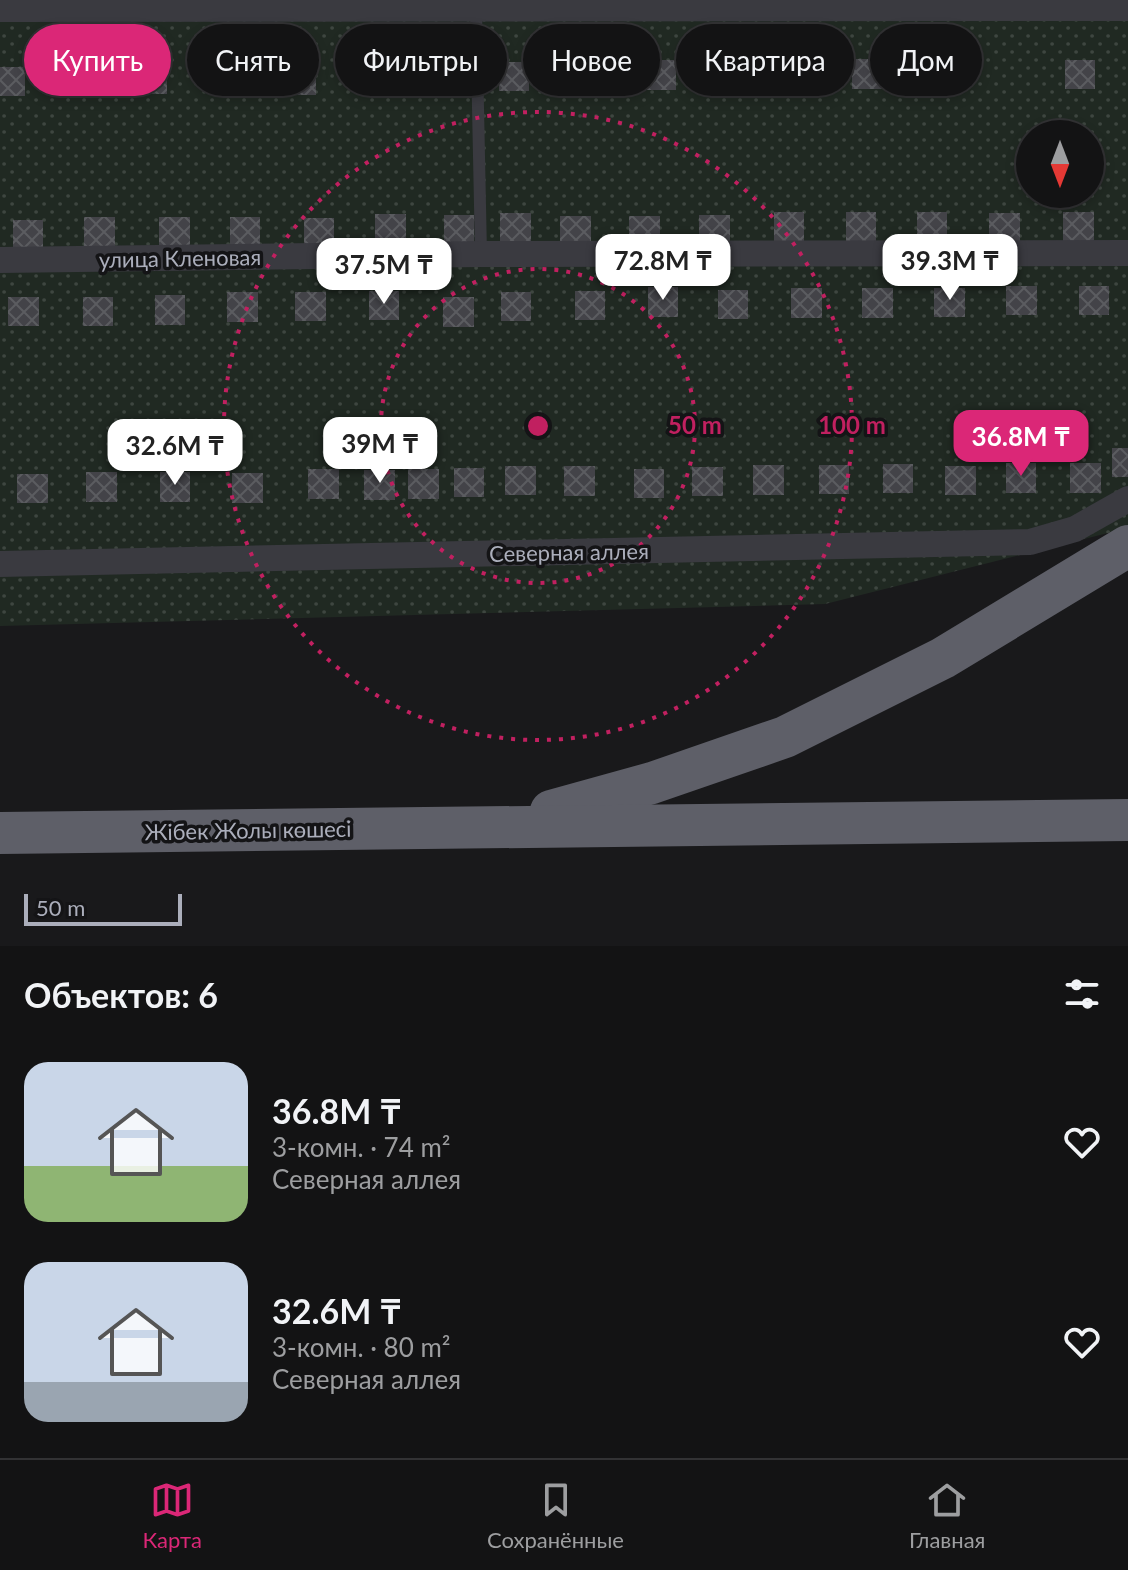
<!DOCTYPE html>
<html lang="ru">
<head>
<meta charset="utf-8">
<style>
	:root { --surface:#131314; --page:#202022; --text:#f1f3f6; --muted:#9d9ea0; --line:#323234; --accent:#db2777 }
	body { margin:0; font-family:Lato,sans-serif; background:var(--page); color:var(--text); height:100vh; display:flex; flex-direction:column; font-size:30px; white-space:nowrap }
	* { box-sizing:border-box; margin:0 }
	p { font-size:26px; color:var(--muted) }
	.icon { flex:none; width:44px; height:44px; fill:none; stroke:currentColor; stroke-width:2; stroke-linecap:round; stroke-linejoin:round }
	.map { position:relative; height:946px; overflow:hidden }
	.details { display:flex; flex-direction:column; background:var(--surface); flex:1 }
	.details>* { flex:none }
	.guide { position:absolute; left:24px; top:24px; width:1080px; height:72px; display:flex; gap:16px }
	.needle { width:52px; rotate:180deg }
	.controls { position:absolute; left:1016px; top:120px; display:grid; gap:16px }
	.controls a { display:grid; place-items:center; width:88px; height:88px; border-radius:50%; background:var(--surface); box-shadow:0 4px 12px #0003,0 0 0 2px var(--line); font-size:40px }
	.scale { position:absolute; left:24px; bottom:20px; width:158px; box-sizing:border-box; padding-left:8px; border:4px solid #abaebb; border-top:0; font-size:22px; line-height:28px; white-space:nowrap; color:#abaebb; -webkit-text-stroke:6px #141416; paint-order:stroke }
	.price { position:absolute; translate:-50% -68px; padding:0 18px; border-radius:16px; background:#fff; color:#222; font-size:26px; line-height:52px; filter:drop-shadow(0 2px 4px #0008) }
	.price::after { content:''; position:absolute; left:50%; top:48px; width:24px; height:18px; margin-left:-12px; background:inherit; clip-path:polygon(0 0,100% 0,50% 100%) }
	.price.on { background:var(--accent); color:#fff }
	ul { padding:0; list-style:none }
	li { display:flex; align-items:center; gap:24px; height:200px; padding:0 24px }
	li span { display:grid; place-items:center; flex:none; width:224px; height:160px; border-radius:24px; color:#555 }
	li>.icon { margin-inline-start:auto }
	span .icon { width:96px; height:96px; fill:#fffc; stroke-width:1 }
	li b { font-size:34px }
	h2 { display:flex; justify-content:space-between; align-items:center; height:96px; padding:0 24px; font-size:34px }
	.pill { padding:0 28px; border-radius:36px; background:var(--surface); box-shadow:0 4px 12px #0003,0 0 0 2px var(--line); font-size:28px; line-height:72px }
	.pill.on { background:var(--accent); color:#fff }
	.dock { display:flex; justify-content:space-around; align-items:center; height:112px; border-top:2px solid var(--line); background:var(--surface); font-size:22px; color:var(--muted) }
	.dock a { display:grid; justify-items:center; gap:4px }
	.dock .on { color:var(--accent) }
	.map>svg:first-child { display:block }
</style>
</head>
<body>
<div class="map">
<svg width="1128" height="946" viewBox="0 0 1128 946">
	<defs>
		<pattern id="garden-dots" width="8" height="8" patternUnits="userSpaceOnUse" patternTransform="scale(2)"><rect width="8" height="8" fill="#202922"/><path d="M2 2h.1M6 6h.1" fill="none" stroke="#3e4640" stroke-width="1.8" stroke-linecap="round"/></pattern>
		<pattern id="building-cross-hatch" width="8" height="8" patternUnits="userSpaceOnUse" patternTransform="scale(2)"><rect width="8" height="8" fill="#434348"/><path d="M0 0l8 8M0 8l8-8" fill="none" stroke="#5b5c60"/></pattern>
	</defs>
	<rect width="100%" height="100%" fill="#19191b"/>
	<path fill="url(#garden-dots)" fill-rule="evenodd" d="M0,0h1128v525l-4,4 -299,75 -825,22zM1030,134h60v60h-60z"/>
	<g fill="url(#building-cross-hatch)">
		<rect x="787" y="58" width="30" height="30"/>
		<rect x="852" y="59" width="30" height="30"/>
		<rect x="645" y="60" width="31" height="30"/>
		<rect x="1065" y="60" width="30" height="29"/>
		<rect x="572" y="61" width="30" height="30"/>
		<rect x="715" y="61" width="31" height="30"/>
		<rect x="925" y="61" width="31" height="29"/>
		<rect x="499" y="62" width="30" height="29"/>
		<rect x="137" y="64" width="30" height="30"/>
		<rect x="210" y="64" width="31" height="29"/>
		<rect x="356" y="65" width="31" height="29"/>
		<rect x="285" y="66" width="31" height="29"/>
		<rect x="0" y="67" width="25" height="29"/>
		<rect x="69" y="67" width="31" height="30"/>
		<rect x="774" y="212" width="30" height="30"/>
		<rect x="846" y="212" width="30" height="29"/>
		<rect x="917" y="212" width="30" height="30"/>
		<rect x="1063" y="212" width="31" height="30"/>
		<rect x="500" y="213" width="31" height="29"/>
		<rect x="989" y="213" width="31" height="30"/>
		<rect x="375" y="214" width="31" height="29"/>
		<rect x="444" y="215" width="30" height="30"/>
		<rect x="699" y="215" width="31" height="29"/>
		<rect x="560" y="216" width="31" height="30"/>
		<rect x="629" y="216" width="31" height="29"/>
		<rect x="84" y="217" width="31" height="30"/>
		<rect x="159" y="217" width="31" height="30"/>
		<rect x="230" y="217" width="30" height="30"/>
		<rect x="304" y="218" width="30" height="29"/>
		<rect x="13" y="220" width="30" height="30"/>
		<rect x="1006" y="286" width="31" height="29"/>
		<rect x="1079" y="286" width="30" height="29"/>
		<rect x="648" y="287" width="30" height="30"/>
		<rect x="791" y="288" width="31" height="30"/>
		<rect x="862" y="288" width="31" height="30"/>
		<rect x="934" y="288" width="31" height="29"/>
		<rect x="718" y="290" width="30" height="29"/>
		<rect x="369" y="291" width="30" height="29"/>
		<rect x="575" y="291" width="30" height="29"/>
		<rect x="227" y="292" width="31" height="30"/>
		<rect x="295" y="292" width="31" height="29"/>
		<rect x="501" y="292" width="30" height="29"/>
		<rect x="155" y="295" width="30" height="30"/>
		<rect x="8" y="297" width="31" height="29"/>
		<rect x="83" y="297" width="30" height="29"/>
		<rect x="443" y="297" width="31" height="30"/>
		<rect x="1112" y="448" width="16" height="29"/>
		<rect x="1006" y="463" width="30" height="30"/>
		<rect x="1070" y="463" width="31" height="30"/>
		<rect x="883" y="464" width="30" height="29"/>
		<rect x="753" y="465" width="31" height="30"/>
		<rect x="819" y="465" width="30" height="29"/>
		<rect x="505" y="466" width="31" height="29"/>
		<rect x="564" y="466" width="31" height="30"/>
		<rect x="945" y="466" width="31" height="29"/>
		<rect x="692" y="467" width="31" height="29"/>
		<rect x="454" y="468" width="30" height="29"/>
		<rect x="308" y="469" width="31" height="30"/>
		<rect x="408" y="469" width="31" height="30"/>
		<rect x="634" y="469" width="30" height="29"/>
		<rect x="364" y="470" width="31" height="30"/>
		<rect x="86" y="472" width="31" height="30"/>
		<rect x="160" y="472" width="30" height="30"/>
		<rect x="232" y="473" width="31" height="30"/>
		<rect x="17" y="474" width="31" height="29"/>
	</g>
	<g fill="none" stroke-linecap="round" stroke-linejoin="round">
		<path stroke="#3a3a40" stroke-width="12" d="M476,9l5,245"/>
		<g stroke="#3a3a40" stroke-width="26">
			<path d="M0,9l1128,-1"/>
			<path d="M0,260l481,-6 647,-1"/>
			<path d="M0,564l1030,-22 45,-13 53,-30"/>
		</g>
		<g stroke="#5e5f68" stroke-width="42">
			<path d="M551,811l101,-28 133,-46 158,-79 185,-112"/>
			<path d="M0,833l1128,-13"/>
		</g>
	</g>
	<g fill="none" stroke="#c12060" stroke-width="4" stroke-dasharray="4 8">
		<circle cx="538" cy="426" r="157"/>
		<circle cx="538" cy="426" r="314"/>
	</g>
	<g text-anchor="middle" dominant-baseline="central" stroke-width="7" stroke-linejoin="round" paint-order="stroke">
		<g font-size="22" fill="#abaebb" stroke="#141416">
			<text transform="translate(180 258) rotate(-1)">улица Кленовая</text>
			<text transform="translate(569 552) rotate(-1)">Северная аллея</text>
			<text transform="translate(248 830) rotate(-1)">Жібек Жолы көшесі</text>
		</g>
	</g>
	<circle cx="538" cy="426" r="12" fill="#c12060" stroke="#141416" stroke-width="4"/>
	<g font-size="24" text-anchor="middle" font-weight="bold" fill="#c12060" stroke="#141416" stroke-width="7" stroke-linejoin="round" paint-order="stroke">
		<text x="695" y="434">50 m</text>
		<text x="852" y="434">100 m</text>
	</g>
</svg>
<div class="controls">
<a><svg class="needle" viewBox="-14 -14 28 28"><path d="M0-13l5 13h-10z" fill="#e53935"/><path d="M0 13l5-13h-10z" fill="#9d9ea0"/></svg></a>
</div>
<div class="scale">50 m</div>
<b class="price" style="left:663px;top:302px">72.8M ₸</b>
<b class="price" style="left:950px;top:302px">39.3M ₸</b>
<b class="price" style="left:384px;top:306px">37.5M ₸</b>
<b class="price on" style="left:1021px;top:478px">36.8M ₸</b>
<b class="price" style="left:380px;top:485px">39M ₸</b>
<b class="price" style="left:175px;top:487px">32.6M ₸</b>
<div class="guide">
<a class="pill on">Купить</a>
<a class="pill">Снять</a>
<a class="pill">Фильтры</a>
<a class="pill">Новое</a>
<a class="pill">Квартира</a>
<a class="pill">Дом</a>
</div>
</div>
<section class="details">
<h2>Объектов: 6<svg class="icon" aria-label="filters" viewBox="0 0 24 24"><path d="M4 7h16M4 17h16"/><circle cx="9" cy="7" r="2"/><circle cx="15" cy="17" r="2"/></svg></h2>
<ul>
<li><span style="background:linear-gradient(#c9d6e8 65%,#8fb573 0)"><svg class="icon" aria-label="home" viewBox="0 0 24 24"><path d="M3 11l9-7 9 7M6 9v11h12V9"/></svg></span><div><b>36.8M ₸</b><p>3-комн. · 74 m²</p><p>Северная аллея</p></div><svg class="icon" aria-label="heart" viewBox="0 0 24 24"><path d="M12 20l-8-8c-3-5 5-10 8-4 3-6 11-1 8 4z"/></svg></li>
<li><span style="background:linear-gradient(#c9d6e8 75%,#9aa5b1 0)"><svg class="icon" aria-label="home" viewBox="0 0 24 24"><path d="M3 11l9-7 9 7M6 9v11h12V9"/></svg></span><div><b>32.6M ₸</b><p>3-комн. · 80 m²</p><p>Северная аллея</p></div><svg class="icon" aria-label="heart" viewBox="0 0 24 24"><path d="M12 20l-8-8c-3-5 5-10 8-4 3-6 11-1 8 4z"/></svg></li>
</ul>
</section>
<nav class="dock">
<a class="on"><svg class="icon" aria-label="map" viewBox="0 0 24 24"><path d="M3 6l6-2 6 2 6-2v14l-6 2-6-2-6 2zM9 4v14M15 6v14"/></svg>Карта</a>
<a><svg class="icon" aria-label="saved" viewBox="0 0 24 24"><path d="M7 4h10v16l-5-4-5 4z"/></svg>Сохранённые</a>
<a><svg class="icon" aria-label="home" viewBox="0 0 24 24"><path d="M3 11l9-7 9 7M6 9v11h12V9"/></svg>Главная</a>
</nav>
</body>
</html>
